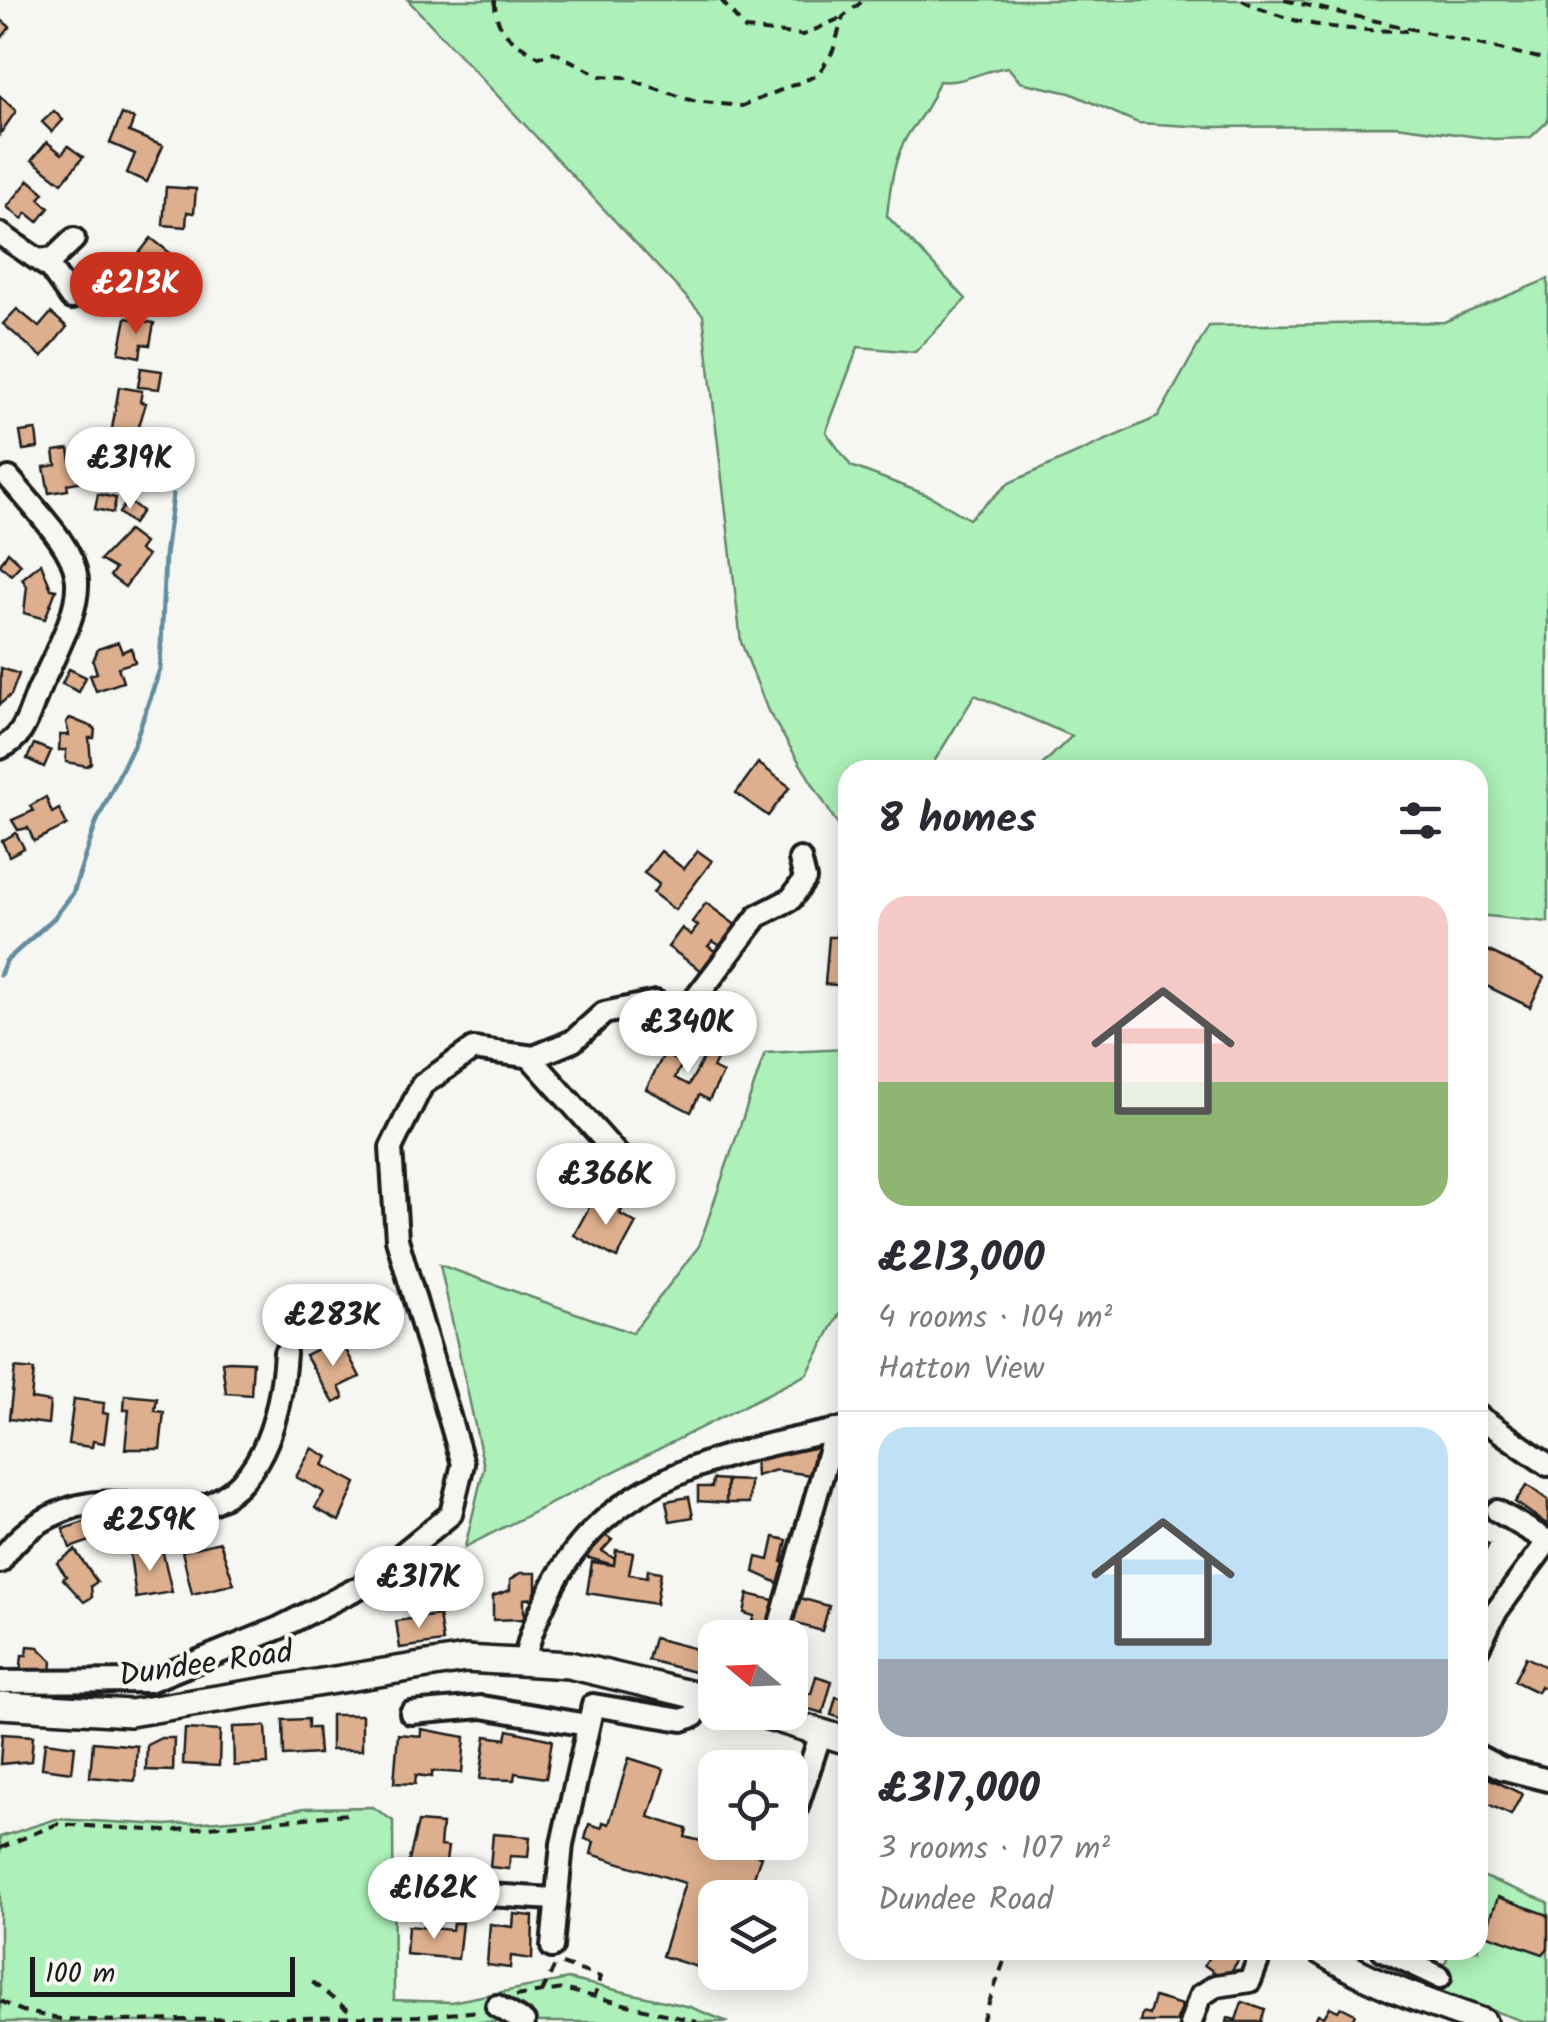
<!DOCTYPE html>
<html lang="en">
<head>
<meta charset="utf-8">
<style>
	:root { --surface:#fff; --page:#f7f7f7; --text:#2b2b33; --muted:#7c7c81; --line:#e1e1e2; --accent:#c8321e }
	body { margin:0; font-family:Kalam,sans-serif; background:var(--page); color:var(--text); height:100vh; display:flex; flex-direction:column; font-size:38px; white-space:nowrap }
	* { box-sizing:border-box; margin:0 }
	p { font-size:32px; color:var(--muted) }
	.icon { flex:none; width:55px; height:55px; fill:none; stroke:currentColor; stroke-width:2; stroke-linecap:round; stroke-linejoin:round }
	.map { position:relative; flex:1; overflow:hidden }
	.sheet { position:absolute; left:838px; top:760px; width:650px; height:1200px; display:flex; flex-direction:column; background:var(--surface); border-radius:30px; box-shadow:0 5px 25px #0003 }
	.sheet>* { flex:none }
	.needle { width:65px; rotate:289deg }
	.tools { position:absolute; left:698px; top:1620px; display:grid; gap:20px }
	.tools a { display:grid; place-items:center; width:110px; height:110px; border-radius:20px; background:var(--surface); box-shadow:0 5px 25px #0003; font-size:50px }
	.scale { position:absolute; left:30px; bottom:25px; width:265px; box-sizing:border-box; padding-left:10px; border:5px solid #1c1c1c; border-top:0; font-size:28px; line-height:35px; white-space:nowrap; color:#1c1c1c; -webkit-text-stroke:8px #f6f6f2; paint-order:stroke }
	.price { position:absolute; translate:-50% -85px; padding:0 22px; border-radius:35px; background:#fff; color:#222; font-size:32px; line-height:65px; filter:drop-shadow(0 2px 5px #0008) }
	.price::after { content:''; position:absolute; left:50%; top:60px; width:30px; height:22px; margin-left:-15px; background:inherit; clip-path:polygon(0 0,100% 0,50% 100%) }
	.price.current { background:var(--accent); color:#fff }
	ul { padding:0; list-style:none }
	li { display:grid; align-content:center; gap:20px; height:530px; padding:0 40px }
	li+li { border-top:2px solid var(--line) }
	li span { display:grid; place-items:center; height:310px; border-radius:30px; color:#555 }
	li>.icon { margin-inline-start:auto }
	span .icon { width:180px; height:180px; fill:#fffc; stroke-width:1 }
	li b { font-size:42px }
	h2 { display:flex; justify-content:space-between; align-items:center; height:120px; padding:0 40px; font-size:42px }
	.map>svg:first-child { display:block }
</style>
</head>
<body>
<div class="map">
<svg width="1548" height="2022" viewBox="0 0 1548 2022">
	<rect width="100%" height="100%" fill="#f6f6f2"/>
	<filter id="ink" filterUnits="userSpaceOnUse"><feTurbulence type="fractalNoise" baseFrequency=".01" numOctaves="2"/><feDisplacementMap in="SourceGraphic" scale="20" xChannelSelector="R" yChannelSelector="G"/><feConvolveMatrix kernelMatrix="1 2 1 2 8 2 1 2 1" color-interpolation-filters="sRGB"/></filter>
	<g filter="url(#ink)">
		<g fill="#adf0b9" stroke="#64866a" stroke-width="2.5">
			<path d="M408,0h1140v121l-18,17 -37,1 -97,-13 -188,1 -70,-4 -68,-30 -50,-11 -12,-15c-26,3 -44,17 -69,14 -8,21 -15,32 -28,49 -17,24 -21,57 -24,86l79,83 -51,53 -57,-5 -32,85 25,34 79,30 39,23 40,-36 149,-66 51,-91 235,-4 104,-43v643l-70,-7v-145h-441l35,-34 -97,-41 -46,75h-81l-1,70 -79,-129 -27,-69 -38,-327z"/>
			<path d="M847,1049v251l-40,74 -342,173 19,-80 -44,-202 192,68 67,-87 66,-193z"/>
			<path d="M373,1807l20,14 1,179 57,2 117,-23 122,28 38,15h-728v-185l56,-18 110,6 89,-7 49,-10z"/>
			<path d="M1479,1875l69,27v120h-23l-90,-32 15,-40h28z"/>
		</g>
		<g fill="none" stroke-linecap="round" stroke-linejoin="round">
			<path stroke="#638d9e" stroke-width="5" d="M0,975l6,-14 48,-43 19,-25 23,-70 39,-81 25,-73 5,-113 8,-61"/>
		</g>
		<g fill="#ddaf8e" stroke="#1c1c1c" stroke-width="2.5">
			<path d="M0,19l10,8 -10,13z"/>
			<path d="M0,96l16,15 -16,23z"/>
			<path d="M54,111l9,9 -11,12 -10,-10z"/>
			<path d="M122,114l12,5 -5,13 34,14 -16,36 -20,-9 8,-19 -25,-11z"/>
			<path d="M47,142l15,12 6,-8 15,11 -21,26 -30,-23z"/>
			<path d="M29,180l15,13 -5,6 10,9 -11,14 -11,-9 -5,6 -15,-12z"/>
			<path d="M166,187l30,2 -2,24 -7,-1 -1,15 -23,-2z"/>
			<path d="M151,238l19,15 -11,15 8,6 -11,14 -11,-9 -9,12 -16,-13 5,-7 -6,-4 9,-12 6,5z"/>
			<path d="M17,309l22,18 12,-14 16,14 -25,30 -39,-33z"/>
			<path d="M126,318l28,5 -4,22 -8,-1 -2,13 -21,-4z"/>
			<path d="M141,368l21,3 -3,18 -21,-2z"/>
			<path d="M119,387l23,4 -2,11 6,1 -11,36 -24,-4z"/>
			<path d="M36,430l2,18 -15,2 -3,-18z"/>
			<path d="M69,449l2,13 12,-1v20l-16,3 1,6 -19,3 -5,-26 12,-2 -2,-14z"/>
			<path d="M98,494l18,4 -3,15 -18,-4z"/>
			<path d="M128,500l14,11 -9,13 -14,-11z"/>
			<path d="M128,531l16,12 -5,7 8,6 -22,31 -15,-11 5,-7 -15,-9z"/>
			<path d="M8,552l13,12 -10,11 -11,-10z"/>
			<path d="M41,563l10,26 5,1 -11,29 -21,-6 3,-27 -5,-7z"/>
			<path d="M118,642l4,10 9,-4 4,14 -17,5 5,15 -27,9 -6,-16 7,-2 -4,-12 5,-12z"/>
			<path d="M1,668l18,6 -8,21 -11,9z"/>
			<path d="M69,669l17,8 -7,15 -17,-8z"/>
			<path d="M70,718l25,10 -1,10h-5l2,25 -4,3 -21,-4v-12h-7l1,-15h9l-3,-13z"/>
			<path d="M34,744l17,7 -7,16 -17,-8z"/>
			<path d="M758,763l32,24 -22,29 -32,-23z"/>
			<path d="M46,797l6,16 7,-4 8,16 -33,16 -6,-13 -10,2 -6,-10 21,-9 -3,-5z"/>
			<path d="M16,833l8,15 -15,8 -7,-15z"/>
			<path d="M661,851l23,18 14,-18 14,10 -37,49 -22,-17 6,-9 -15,-11z"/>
			<path d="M706,903l31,23 -15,21 -9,-6 -5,5 8,6 -14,19 -34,-24 14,-19 9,7 7,-9 -6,-4z"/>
			<path d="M838,921l10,1v64l-23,-2 4,-47h7z"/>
			<path d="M1478,946l66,31 -14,30 -52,-25z"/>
			<path d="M698,1032l26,14 -11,22 10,5 -14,27 -10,-5 -8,17 -45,-23 18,-35 18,10 -7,14 14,7 16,-30 -15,-8z"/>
			<path d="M612,1199l12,6 -4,9 16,9 -19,35 -43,-23 18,-33 14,8z"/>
			<path d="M329,1343l4,9 11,-6 16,31 -21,10 5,11 -10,5 -29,-48z"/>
			<path d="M229,1361l24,1 -2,33 -25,-2 -4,-31z"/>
			<path d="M15,1368l19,2 -3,29 19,3 -2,22 -39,-5z"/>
			<path d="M125,1395l32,3 -2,13 9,1 -4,37h-35l4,-39h-5z"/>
			<path d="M74,1399l30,4 -1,10 5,1 -4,29 -11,-2 -1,6 -24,-3z"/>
			<path d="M829,1439l-8,16 -7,-1 -3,21 -35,-5 -20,6 -1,-17z"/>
			<path d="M312,1448l16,9 -5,8 33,18 -17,38 -24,-13 9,-16 -28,-15z"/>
			<path d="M713,1479l14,1 -1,23 -28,-2v-14h14z"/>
			<path d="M727,1480l23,1 -1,22h-23z"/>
			<path d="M1527,1485l21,15v25l-33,-23z"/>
			<path d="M689,1497l4,20 -23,4 -4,-20z"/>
			<path d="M87,1521l6,19 -23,8 -7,-19z"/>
			<path d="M605,1535l7,5 -10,11 13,8 -1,6 -29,-8z"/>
			<path d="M774,1537l13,3 -5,22 5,1 -9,20 -24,-11 3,-15 12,3z"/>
			<path d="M1478,1539l11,5 -11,22z"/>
			<path d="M220,1542l14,42 -42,10 -10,-43z"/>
			<path d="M162,1549l10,43 -36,6 -6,-44z"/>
			<path d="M75,1550l22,32 -6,4 1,11 -8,5 -21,-23 3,-3 -9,-13z"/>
			<path d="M616,1550l17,3 -4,21 18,3 1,-7 13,2 -5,32 -69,-11 5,-31 22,3z"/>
			<path d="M520,1573h16v25l-12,1v20l-31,1v-24l17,-6v-10z"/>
			<path d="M748,1594l29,7 -5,22 -21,1 3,-8 -10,-3z"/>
			<path d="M793,1596l36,10 -7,25 -36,-10z"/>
			<path d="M439,1615l4,27 -43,6 -4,-27z"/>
			<path d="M654,1638l50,13 -6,22 -50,-13z"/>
			<path d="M28,1646l10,1 14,14 -1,14 -31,1 2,-21h5z"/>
			<path d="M1526,1657l22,11v22l-8,-4 -3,6 -23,-11z"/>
			<path d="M704,1658l11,3v22l-17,-5z"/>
			<path d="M816,1676l16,5 -9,32 -33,-9v-16l21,6z"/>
			<path d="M848,1687v33l-17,-5 5,-18 8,2z"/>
			<rect x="331" y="1715" width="31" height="35"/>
			<path d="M308,1719v9h9l2,26 -35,2 -1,-36z"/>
			<path d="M266,1726l2,38 -34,2 -1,-39z"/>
			<path d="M185,1729l35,2 -1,35 -36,-2z"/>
			<path d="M421,1729l44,8 -3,36 -30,-2v6l-16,-2 -1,9 -21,-1 4,-49 23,2z"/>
			<path d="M508,1730l44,10 -6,38 -31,-5 -1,7 -34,-1 6,-43 20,3z"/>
			<path d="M2,1734l31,2 -2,25 -31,3z"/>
			<path d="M161,1738h13l-1,33 -27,-1 1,-25z"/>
			<path d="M45,1742l30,4 -3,26 -30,-4z"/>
			<path d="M93,1742l44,4 -2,35 -45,-4z"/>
			<path d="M629,1758l35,11 -15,48 38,12 -2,8 76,19 -14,41 -25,-9 -7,10 -18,69 -35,-11 23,-73 -94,-29 3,-12 -9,-3 4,-15 13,4 1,-6 6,2z"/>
			<path d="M1478,1773l44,21 -11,21 -33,-16z"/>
			<path d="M418,1822l24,2 -2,22 8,1 -3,22 -37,-4z"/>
			<path d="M493,1834l37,3 -2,20 -18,-1 -1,13 -19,-2z"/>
			<path d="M1498,1897l50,18v33l-5,6 -58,-20z"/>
			<path d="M514,1914l19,2 -1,43 -21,-3 -1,12 -23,-3 3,-41 23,3z"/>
			<path d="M453,1923h9l-4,36 -52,-5 2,-28 44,4z"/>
			<path d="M1194,1950h43l5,4 -16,26 -22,-15 4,-6z"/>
			<path d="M1154,1997l28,8 -6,17h-36l2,-9 7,2z"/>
			<path d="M1242,2002l23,8 -4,12h-34l1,-4 8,2z"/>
			<path d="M1330,2007l8,4 3,-4 14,7 -4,8h-37l4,-8 6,3z"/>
		</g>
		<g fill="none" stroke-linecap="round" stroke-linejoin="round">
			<g stroke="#1c1c1c" stroke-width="28">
				<g id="minor">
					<path d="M0,234l50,34 21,30"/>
					<path d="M39,260l15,-2 20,-19"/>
					<path d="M0,748c27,-11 29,-38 40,-61 56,-115 51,-114 -31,-209"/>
					<path d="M530,1057l102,114"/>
					<path d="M1478,1416l70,49"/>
					<path d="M1497,1511l51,30"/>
					<path d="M0,1562c24,-39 72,-63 118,-59 22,2 47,10 69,7 75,-11 94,-95 98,-157"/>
					<path d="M776,1638l59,-208"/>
					<path d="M1478,1648l17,-35 53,-72"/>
					<path d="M525,1660c4,-26 15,-48 26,-71 57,-115 182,-138 297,-161"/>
					<path d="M0,1682l149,-1 128,-52 87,-44 87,-71 12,-50 -66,-225 -6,-91 31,-63 51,-36 61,8 39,-16 31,-28 52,-11 20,13 10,-4 72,-95 33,-17 14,-20 -5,-20"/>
					<path d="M411,1713l71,-6 105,18"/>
					<path d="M1478,1756l23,12 47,12"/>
					<path d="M790,1828l31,-95"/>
					<path d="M471,1894l83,5"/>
					<path d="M552,1947l10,-103 31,-139 89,15 12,-4 8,-21"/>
					<path d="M1383,1950l57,27"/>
					<path d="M497,2006l27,16"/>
					<path d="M1191,2022l9,-26 16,-10 34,-5 12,-31"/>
				</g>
			</g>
			<g stroke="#1c1c1c" stroke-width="32">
				<g id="major">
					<path d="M0,1705l130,8 335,-54 104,6 146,35"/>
					<path d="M755,1712l93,29"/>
					<path d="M1319,1950c51,33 107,52 164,72"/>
				</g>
			</g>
			<g stroke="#1c1c1c" stroke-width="4" stroke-dasharray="10 8" stroke-linecap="butt">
				<path d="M495,0c-1,33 20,42 44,57l15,-5 46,24 23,1 70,24 49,5 76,-31 15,-24 10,-34 21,-17"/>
				<path d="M721,0l24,29 58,6 40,-18"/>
				<path d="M1242,0c54,28 105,30 165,31"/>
				<path d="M1284,0l264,60"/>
				<path d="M0,1848l57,-24 109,7 182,-17"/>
				<path d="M562,1964l38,13 -5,19"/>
				<path d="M312,1982l39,31"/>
				<path d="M542,1992l13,-27"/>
				<path d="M516,1996l47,-7 134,33"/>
				<path d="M0,2001l22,10 38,8 62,2 304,-5 54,-5"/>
				<path d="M982,2022l26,-72"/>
			</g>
			<use href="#minor" stroke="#f6f6f2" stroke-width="20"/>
			<use href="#major" stroke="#f6f6f2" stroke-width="25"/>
		</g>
	</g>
	<g text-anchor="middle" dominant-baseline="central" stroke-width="8" stroke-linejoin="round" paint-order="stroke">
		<g font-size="32" fill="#1c1c1c" stroke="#f6f6f2">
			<text transform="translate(206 1665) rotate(-8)">Dundee Road</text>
		</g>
	</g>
</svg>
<div class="tools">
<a><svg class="needle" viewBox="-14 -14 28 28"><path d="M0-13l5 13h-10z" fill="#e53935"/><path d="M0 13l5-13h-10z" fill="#7c7c81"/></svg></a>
<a><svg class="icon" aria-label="locate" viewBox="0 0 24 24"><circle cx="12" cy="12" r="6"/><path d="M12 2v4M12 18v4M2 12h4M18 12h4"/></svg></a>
<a><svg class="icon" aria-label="layers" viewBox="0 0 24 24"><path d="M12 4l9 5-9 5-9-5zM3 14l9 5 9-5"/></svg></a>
</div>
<div class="scale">100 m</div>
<b class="price current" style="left:136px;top:337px">£213K</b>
<b class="price" style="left:130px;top:512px">£319K</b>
<b class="price" style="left:688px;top:1076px">£340K</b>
<b class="price" style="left:606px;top:1228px">£366K</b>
<b class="price" style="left:333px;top:1369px">£283K</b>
<b class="price" style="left:150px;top:1574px">£259K</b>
<b class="price" style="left:419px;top:1631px">£317K</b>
<b class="price" style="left:434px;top:1942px">£162K</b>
<section class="sheet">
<h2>8 homes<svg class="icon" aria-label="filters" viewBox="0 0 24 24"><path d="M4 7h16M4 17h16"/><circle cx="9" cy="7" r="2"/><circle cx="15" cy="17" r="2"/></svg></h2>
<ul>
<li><span style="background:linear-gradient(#f6c9c9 60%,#8fb573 0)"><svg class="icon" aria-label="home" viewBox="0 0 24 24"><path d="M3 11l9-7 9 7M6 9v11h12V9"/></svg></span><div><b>£213,000</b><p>4 rooms · 104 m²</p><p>Hatton View</p></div></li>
<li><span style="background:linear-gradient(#bfe0f5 75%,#9aa5b1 0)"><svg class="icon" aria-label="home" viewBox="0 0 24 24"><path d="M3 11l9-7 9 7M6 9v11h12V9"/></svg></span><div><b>£317,000</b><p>3 rooms · 107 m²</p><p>Dundee Road</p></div></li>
</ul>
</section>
</div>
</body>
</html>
